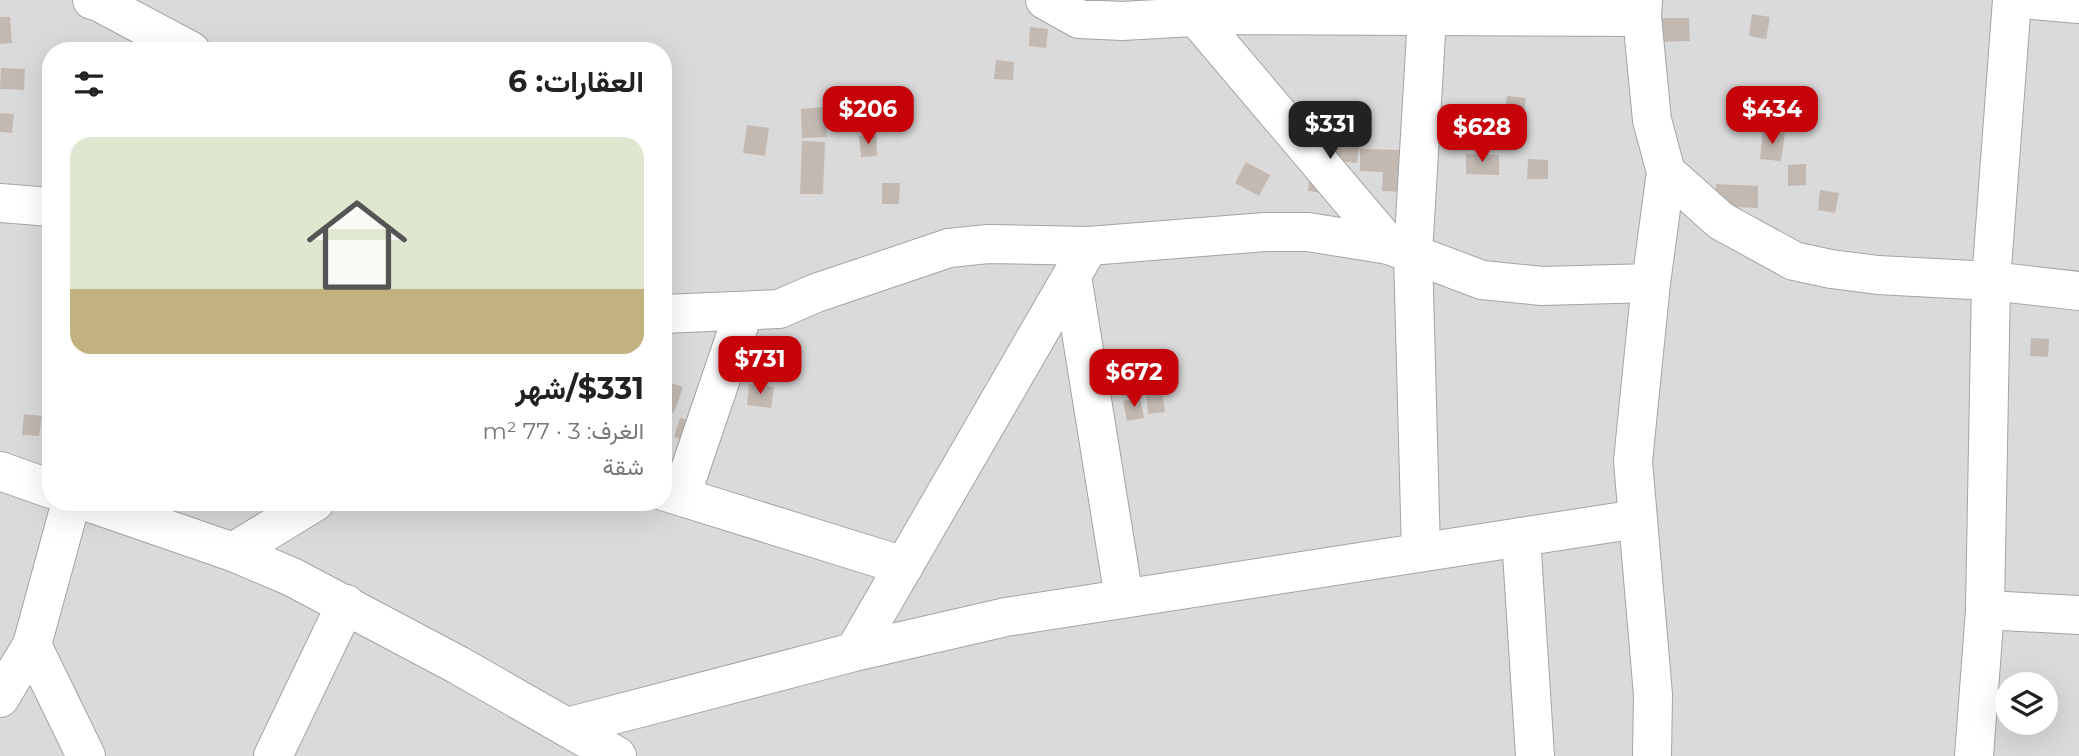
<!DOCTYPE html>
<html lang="ar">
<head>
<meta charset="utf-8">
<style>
	:root { --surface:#fff; --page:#f6f6f6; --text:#222; --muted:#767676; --accent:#c7030a }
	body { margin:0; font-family:Montserrat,Vazirmatn,sans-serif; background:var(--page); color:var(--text); direction:rtl; height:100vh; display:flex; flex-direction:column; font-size:26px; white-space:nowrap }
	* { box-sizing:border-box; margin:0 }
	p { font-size:23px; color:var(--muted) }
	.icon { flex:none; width:38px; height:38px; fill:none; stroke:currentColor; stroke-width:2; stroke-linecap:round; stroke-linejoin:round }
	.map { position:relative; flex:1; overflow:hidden; direction:ltr }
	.side { position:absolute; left:42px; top:42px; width:630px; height:469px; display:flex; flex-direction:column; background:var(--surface); border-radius:28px; box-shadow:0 7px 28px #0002; direction:rtl }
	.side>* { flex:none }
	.controls { position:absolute; left:1995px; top:672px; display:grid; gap:14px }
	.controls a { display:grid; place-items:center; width:63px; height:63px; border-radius:50%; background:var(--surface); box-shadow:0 7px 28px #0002; font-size:35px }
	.price { position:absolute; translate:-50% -60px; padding:0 16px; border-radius:14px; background:var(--accent); color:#fff; font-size:23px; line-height:46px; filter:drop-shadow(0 2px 4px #0008) }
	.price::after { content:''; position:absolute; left:50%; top:42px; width:21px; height:16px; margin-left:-10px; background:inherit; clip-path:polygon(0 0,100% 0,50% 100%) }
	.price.on { background:#222; color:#fff }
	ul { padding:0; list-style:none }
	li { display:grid; align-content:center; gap:14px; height:371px; padding:0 28px }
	li span { display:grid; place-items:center; height:217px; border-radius:21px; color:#555 }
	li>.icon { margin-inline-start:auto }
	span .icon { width:126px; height:126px; fill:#fffc; stroke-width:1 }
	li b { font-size:30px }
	h2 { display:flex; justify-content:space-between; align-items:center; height:84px; padding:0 28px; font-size:30px }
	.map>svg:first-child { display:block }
</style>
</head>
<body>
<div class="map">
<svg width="2079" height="756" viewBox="0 0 2079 756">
	<rect width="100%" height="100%" fill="#eeeae3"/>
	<path fill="#dbdada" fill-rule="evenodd" d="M0,0h2079v756h-2079zM51,51h612v451h-612zM2007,684h39v39h-39z"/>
	<g fill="#c3b9b3">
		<path d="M1752,14l18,3 -4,22 -17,-3z"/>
		<path d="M0,17h10l2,26 -12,1z"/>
		<path d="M1662,18h27l1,23 -27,1z"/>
		<path d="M1030,27l18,2 -2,19 -17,-2z"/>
		<path d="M996,60l18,2 -1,18 -19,-1z"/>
		<path d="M1,68l24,1 -1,21 -24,-1z"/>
		<path d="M1772,88l21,2 -3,19 -20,-3z"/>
		<path d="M1507,96l19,2 -6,42 -19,-2z"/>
		<path d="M825,107l2,30 -25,1 -1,-29z"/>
		<path d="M0,113l14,1 -2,19 -12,-1z"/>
		<path d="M1316,113l17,1 -1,18 -17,-1z"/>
		<path d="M747,125l22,3 -4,28 -22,-3z"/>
		<path d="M1763,130l22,3 -4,28 -21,-2z"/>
		<path d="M876,135l1,21 -16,1 -2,-21z"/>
		<path d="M1314,136l46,5 -3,22 -22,-2 -4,33 -23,-3z"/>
		<path d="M802,141l23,1 -2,52h-23z"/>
		<path d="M1360,149l44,1 -1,42 -21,-1 1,-19 -23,-1z"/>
		<path d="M1466,154l33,1v20l-33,-1z"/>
		<path d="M1528,159l20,1v19h-21z"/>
		<path d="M1246,162l24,13 -11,21 -24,-13z"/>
		<path d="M1806,164v21l-18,1v-21z"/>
		<path d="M882,183h18l-1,21h-17z"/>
		<path d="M1716,184l42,2v22l-43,-2z"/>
		<path d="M1820,190l19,3 -4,20 -17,-3z"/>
		<path d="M2031,338l18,1 -1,18 -18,-1z"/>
		<path d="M665,381l18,6 -9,26 -11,-4z"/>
		<path d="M749,384l25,3 -3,21 -24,-3z"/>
		<path d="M1162,392l3,20 -17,2 -2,-19z"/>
		<path d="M1140,398l4,20 -17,3 -4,-20z"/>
		<path d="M24,414l18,2 -3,20 -17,-1z"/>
		<path d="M680,418l25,7 -5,19 -26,-7z"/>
	</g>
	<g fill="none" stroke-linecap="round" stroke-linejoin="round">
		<g stroke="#a4a4a4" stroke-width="40">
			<g id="minor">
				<path d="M92,0l7,2 92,49"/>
				<path d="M1045,0l34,19 43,2 107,-6 413,2"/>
				<path d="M1196,0v17l193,228"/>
				<path d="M1643,0l-1,17 10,103 14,52 -15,111 -18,178 20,234 -1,61"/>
				<path d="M2033,0l46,4"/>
				<path d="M1666,172l55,49 73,40 37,8 47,6 113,6 88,10"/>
				<path d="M0,203l51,4"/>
				<path d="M1072,276l52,322"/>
				<path d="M663,314l116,-5 37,-16 133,-45 39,-4 101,2 176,-14h43l81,13 93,35 60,6 109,-3"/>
				<path d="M0,471l51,18"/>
				<path d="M663,491l241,75"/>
				<path d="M681,496l63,-185"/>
				<path d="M88,502l145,50 59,25 166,88 159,91"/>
				<path d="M1521,537l14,219"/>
				<path d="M1421,551l-8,-297 15,-254"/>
				<path d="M233,552l82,-50"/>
				<path d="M1985,610l94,5"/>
				<path d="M32,645l54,111"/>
				<path d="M854,652l235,-406"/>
				<path d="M0,698l32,-53 39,-143"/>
				<path d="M567,727l287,-75 152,-35 631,-98"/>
				<path d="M273,756l73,-152"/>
				<path d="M1974,756l11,-146 6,-329 21,-281"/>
			</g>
		</g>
		<use href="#minor" stroke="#fff" stroke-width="38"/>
	</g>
</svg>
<div class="controls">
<a><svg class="icon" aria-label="layers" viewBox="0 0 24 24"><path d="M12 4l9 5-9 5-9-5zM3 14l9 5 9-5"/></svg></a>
</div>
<b class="price" style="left:868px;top:146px">$206</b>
<b class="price" style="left:1772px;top:146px">$434</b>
<b class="price on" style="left:1330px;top:161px">$331</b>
<b class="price" style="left:1482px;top:164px">$628</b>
<b class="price" style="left:760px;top:396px">$731</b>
<b class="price" style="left:1134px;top:409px">$672</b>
<section class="side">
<h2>العقارات: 6<svg class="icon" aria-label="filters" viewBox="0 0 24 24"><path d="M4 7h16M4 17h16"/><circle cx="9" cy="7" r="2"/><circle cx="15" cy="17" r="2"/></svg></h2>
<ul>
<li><span style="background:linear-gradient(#dfe7d0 70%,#c2b280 0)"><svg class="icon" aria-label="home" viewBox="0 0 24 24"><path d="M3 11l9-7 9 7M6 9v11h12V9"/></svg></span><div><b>$331/شهر</b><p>الغرف: 3 · 77 m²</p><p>شقة</p></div></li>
</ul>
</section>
</div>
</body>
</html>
